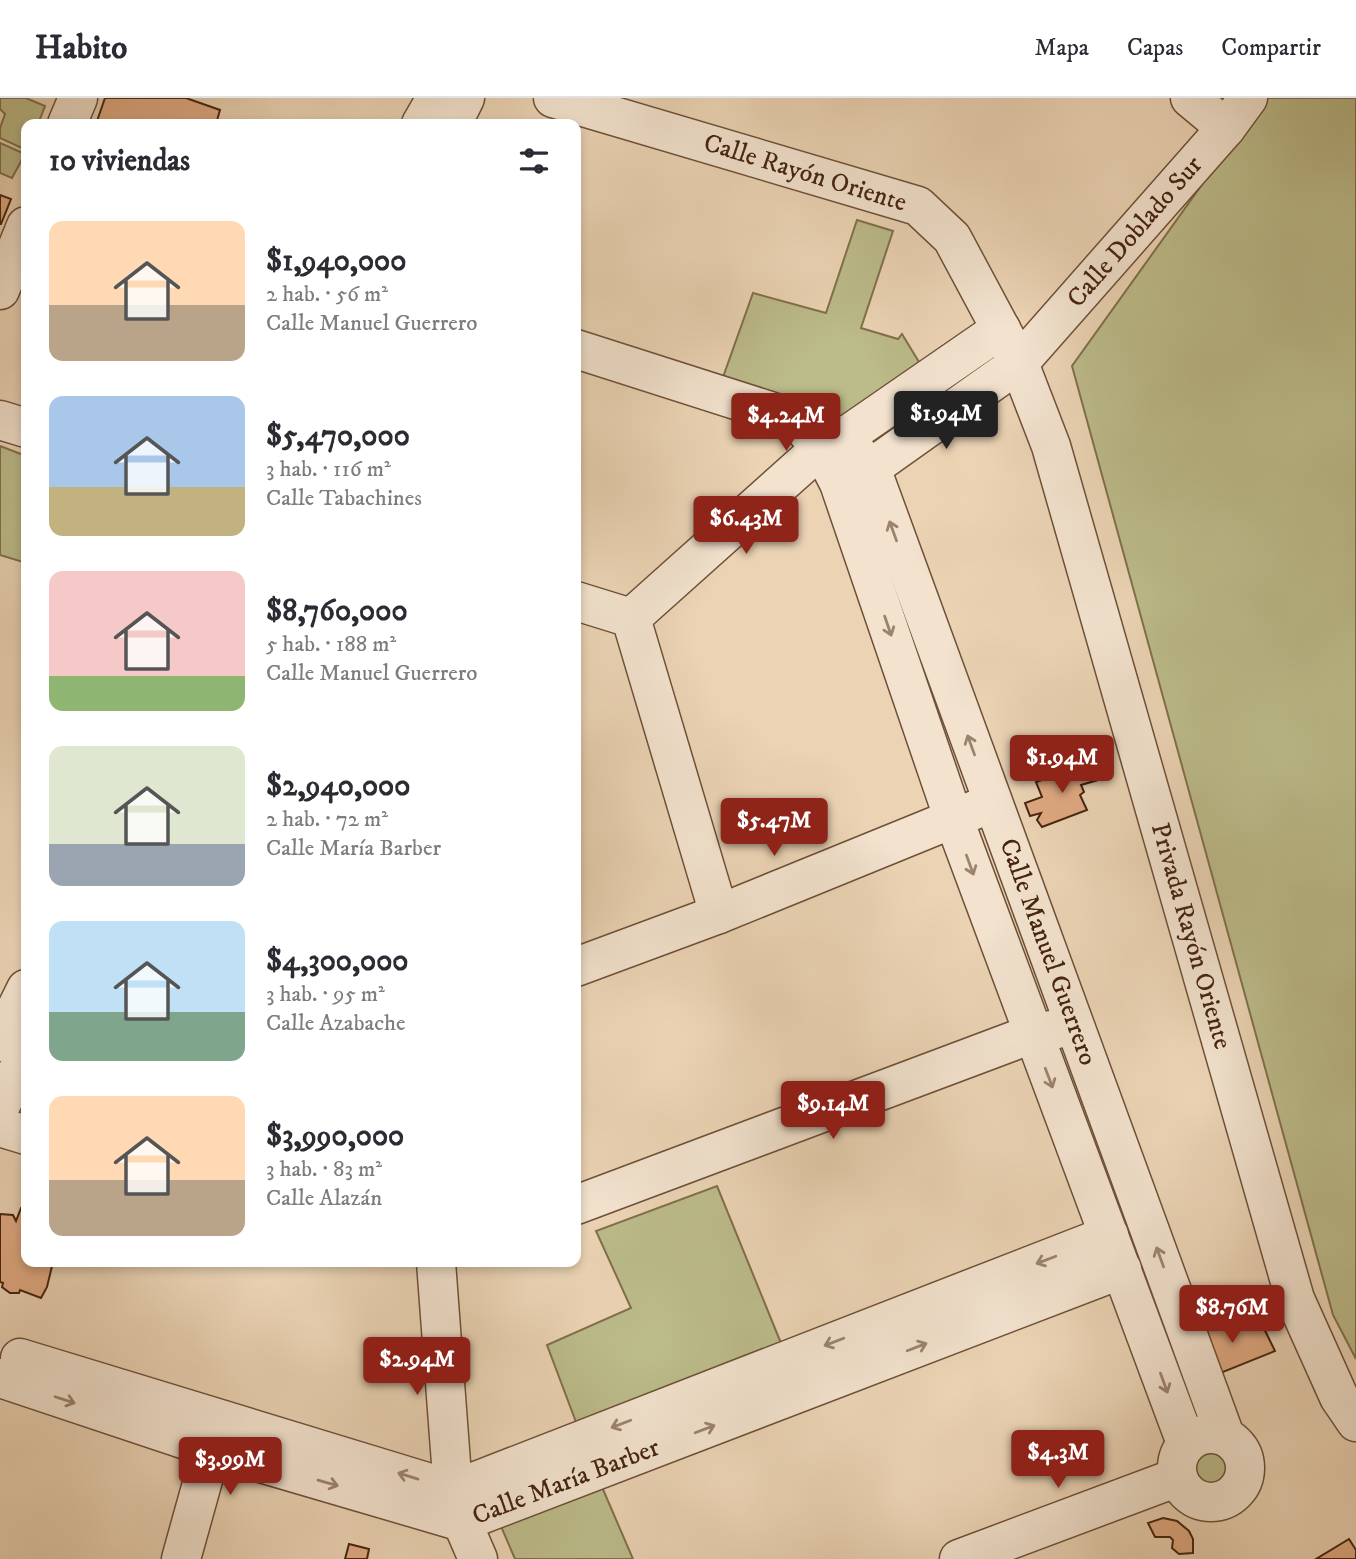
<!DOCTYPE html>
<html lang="es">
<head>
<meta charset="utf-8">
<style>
	:root { --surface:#fff; --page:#f2f2f3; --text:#2b2b33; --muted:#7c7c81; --line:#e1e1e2; --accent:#8f2418 }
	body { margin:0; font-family:"IM FELL DW Pica",serif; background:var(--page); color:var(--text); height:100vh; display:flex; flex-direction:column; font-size:26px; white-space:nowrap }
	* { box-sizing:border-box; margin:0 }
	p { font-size:23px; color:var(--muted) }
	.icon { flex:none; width:38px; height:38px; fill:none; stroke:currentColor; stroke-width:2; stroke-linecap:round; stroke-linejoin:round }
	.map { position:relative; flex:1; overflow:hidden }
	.drawer { position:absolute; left:21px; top:21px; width:560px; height:1148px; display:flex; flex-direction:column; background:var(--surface); border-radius:14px; box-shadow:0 4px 10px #0003 }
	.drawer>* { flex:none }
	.price { position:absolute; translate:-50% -60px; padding:0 16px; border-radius:7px; background:var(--accent); color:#fff; font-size:23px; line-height:46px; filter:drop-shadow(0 2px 4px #0008) }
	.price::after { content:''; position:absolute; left:50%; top:42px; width:21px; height:16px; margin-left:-10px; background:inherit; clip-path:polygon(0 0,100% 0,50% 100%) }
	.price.on { background:#222; color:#fff }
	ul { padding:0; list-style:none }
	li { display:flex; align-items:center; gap:21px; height:175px; padding:0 28px }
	li span { display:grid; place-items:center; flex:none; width:196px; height:140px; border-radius:14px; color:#555 }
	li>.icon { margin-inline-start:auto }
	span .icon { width:84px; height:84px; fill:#fffc; stroke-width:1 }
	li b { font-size:30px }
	h2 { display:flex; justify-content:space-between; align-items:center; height:84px; padding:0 28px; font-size:30px }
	header { display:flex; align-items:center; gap:42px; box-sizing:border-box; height:98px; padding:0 35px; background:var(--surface); border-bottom:2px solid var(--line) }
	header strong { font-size:33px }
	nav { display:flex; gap:38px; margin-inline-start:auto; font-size:24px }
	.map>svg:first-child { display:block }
</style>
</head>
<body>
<header>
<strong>Habito</strong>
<nav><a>Mapa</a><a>Capas</a><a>Compartir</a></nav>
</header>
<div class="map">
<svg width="1356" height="1461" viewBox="0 0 1356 1461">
	<rect width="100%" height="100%" fill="#ebd3b4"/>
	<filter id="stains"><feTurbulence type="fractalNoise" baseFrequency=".00286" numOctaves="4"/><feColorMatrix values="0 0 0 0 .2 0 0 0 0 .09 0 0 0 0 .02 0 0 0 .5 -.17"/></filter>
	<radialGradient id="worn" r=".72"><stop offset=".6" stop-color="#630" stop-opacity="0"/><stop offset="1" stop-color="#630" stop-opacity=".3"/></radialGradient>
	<g fill="#bcbb8a" stroke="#80704c" stroke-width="2">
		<path d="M0,0h26l19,8 -7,18h-12v26l-26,-12v-10l5,-14 -5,-5z"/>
		<path d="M1264,0h92v1261l-23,-44 -261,-949z"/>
		<path d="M0,45l25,11 -13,24 -12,-5z"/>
		<path d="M857,122l36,11 -32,97 37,11 4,-5 20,33 -80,54 -120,-41 31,-87 73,20z"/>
		<path d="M0,348l26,10v107l-26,-8z"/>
		<path d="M717,1088l68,167 -206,77 -32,-85 84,-37 -35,-77z"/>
		<circle cx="1209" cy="1373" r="22"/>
		<path d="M602,1389l31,72h-118l-15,-35z"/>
	</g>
	<g fill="#e0aa83" stroke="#45240f" stroke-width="2">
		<path d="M105,0h81l34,12 -4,14h-120z"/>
		<path d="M0,97l11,4 -10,25h-1z"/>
		<path d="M1091,665l7,17 -17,5 3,7 -4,3 7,15 -45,17 -5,-7 4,-7 -11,3 -5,-13 17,-6 -6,-15z"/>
		<path d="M21,1110l5,2v52h27l-6,25 -6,11 -21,-8 -1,3h-9l-8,-6 1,-4 -3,-1v-68l13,1 3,6z"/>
		<path d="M1256,1214l19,39 -67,27 -17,-41z"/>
		<path d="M1163,1420l14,3 12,10 4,8v14l-14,1 -7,-6 1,-8 -3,-3h-15l-7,-14z"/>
		<path d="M1349,1441l7,11v9h-40z"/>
		<path d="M349,1446l20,5 -2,10h-22z"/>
	</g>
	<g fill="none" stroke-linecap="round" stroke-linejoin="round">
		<g stroke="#6e5038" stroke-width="41">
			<g id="minor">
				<path d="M553,0l365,108 34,32 67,125 32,83 244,853 44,98 17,25"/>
				<path d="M1190,0l36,30"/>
				<path d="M67,26l11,-26"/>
				<path d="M421,26l15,-26"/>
				<path d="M452,26l13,-26"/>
				<path d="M0,192l26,-64"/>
				<path d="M576,251l219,70 48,19 28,30 354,968"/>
				<path d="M0,322l26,8"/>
				<path d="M797,323l24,27 18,35 114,334 233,626"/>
				<path d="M848,381l23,-11 148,-105 207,-235 22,-30"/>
				<path d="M576,503l55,17"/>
				<path d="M631,520l190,-170 22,-10 158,-109"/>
				<path d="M631,520l88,296"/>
				<path d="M576,869l143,-53 258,-105"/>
				<path d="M0,944l26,-53"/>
				<path d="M0,1009l26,-54"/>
				<path d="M0,1029l26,8"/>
				<path d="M576,1107l456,-171 25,-5"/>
				<path d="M436,1164l17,228 9,32 16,37"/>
				<path d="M20,1260l433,132 656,-255"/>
				<path d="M0,1280l213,71 249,73 660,-253"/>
				<circle cx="1211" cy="1370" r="34"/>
				<path d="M181,1461l37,-133"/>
				<path d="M959,1461l219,-82"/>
			</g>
		</g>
		<use href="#minor" stroke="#f2e2ce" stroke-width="38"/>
	</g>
	<defs><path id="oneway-shaft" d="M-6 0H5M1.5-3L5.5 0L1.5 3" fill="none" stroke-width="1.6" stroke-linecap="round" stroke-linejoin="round" transform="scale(1.75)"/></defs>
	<g stroke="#9c836e">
		<use href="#oneway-shaft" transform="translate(893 433) rotate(-110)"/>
		<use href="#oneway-shaft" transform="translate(888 528) rotate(71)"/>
		<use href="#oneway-shaft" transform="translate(971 647) rotate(-110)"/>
		<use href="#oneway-shaft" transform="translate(970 767) rotate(70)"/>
		<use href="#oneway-shaft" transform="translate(1049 980) rotate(69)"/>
		<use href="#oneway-shaft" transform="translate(1160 1159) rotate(-110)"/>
		<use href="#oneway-shaft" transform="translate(1046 1162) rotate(159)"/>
		<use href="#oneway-shaft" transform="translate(834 1244) rotate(159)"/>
		<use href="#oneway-shaft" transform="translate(917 1249) rotate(-21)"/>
		<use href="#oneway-shaft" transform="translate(1164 1285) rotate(70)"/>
		<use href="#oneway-shaft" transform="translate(65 1302) rotate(18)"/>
		<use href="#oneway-shaft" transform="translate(621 1326) rotate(159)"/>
		<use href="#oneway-shaft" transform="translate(705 1331) rotate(-21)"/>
		<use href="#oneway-shaft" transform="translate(408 1378) rotate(-163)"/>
		<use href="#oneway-shaft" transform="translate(328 1385) rotate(16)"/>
	</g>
	<g text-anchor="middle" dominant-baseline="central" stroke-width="7" stroke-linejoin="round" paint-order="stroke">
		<g font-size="26" fill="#45240f" stroke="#f2e2ce">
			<text transform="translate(805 75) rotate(17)">Calle Rayón Oriente</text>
			<text transform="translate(1135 134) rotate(-49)">Calle Doblado Sur</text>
			<text transform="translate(1191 838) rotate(74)">Privada Rayón Oriente</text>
			<text transform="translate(1048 854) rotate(70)">Calle Manuel Guerrero</text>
			<text transform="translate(566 1384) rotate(-21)">Calle María Barber</text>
		</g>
	</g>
	<rect width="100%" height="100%" filter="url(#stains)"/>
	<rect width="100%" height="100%" fill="url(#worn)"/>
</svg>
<b class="price on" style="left:946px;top:353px">$1.94M</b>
<b class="price" style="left:786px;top:355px">$4.24M</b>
<b class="price" style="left:746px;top:458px">$6.43M</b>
<b class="price" style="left:1062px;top:697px">$1.94M</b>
<b class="price" style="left:774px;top:760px">$5.47M</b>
<b class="price" style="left:833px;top:1043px">$9.14M</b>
<b class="price" style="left:1232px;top:1247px">$8.76M</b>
<b class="price" style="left:417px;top:1299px">$2.94M</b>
<b class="price" style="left:1058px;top:1392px">$4.3M</b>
<b class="price" style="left:230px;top:1399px">$3.99M</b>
<section class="drawer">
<h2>10 viviendas<svg class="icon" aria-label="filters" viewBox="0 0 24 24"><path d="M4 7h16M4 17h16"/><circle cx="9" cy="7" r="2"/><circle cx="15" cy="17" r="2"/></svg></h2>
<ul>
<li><span style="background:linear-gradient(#ffd9b3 60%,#b9a48a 0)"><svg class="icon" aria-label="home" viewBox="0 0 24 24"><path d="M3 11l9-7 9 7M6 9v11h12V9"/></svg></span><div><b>$1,940,000</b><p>2 hab. · 56 m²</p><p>Calle Manuel Guerrero</p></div></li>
<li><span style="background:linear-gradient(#a9c7e8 65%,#c2b280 0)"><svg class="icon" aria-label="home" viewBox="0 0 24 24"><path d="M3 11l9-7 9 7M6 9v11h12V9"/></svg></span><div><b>$5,470,000</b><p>3 hab. · 116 m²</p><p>Calle Tabachines</p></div></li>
<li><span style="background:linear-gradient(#f6c9c9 75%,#8fb573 0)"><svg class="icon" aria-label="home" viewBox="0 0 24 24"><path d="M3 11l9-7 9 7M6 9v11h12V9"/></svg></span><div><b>$8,760,000</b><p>5 hab. · 188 m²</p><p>Calle Manuel Guerrero</p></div></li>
<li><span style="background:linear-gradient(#dfe7d0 70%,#9aa5b1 0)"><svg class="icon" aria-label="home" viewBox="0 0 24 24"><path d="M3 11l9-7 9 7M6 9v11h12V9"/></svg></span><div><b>$2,940,000</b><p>2 hab. · 72 m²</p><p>Calle María Barber</p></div></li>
<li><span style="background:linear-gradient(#bfe0f5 65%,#7fa58c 0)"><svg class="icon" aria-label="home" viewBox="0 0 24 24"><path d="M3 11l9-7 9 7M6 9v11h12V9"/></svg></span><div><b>$4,300,000</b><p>3 hab. · 95 m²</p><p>Calle Azabache</p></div></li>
<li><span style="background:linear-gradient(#ffd9b3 60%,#b9a48a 0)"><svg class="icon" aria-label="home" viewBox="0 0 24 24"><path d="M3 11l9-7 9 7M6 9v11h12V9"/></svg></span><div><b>$3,990,000</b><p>3 hab. · 83 m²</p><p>Calle Alazán</p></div></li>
</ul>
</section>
</div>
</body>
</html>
